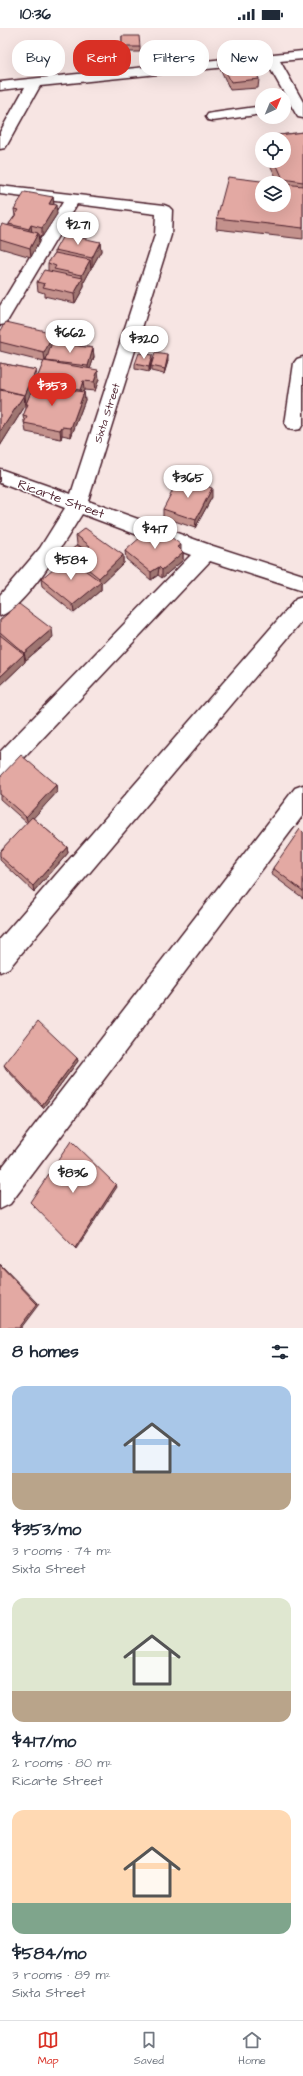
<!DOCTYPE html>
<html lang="en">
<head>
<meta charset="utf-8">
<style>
	:root { --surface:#fff; --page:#f2f2f3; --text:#1f2937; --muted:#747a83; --line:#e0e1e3; --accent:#d93025 }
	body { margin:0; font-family:"Architects Daughter",sans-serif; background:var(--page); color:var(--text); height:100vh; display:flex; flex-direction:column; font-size:15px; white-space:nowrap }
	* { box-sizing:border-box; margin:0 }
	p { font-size:13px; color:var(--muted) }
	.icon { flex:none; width:22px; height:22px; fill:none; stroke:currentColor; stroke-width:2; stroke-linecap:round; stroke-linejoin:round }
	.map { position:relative; height:1300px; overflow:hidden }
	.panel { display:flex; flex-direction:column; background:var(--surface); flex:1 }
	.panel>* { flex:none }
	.guide { position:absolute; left:12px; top:12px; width:279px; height:36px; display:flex; gap:8px }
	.needle { width:26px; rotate:44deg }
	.controls { position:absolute; left:255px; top:60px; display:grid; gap:8px }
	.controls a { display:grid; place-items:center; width:36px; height:36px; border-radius:50%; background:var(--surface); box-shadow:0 4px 16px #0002; font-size:20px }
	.price { position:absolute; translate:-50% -34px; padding:0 9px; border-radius:14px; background:#fff; color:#222; font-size:13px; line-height:26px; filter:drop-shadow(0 1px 2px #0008) }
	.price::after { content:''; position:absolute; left:50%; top:24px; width:12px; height:9px; margin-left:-6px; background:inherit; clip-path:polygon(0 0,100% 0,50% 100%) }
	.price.on { background:var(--accent); color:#fff }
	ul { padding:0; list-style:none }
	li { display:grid; align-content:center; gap:8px; height:212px; padding:0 12px }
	li span { display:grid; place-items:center; height:124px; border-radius:12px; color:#555 }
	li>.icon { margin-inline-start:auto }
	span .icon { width:72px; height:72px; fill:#fffc; stroke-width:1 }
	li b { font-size:17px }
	h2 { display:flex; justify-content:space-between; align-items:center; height:48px; padding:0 12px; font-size:17px }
	.pill { padding:0 14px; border-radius:16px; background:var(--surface); box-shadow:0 4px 16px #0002; font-size:14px; line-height:36px }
	.pill.on { background:var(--accent); color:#fff }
	.status { display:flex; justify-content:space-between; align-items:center; height:28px; padding:0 20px; background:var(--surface); direction:ltr }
	.status svg { height:11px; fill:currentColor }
	.dock { display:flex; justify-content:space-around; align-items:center; height:56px; border-top:1px solid var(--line); background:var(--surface); font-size:11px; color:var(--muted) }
	.dock a { display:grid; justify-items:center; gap:2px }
	.dock .on { color:var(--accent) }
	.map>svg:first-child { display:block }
</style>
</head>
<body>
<div class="status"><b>10:36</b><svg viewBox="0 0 49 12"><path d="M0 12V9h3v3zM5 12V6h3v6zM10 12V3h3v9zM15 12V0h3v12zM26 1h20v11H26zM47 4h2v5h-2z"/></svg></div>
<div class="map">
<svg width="303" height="1300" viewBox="0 0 303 1300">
	<rect width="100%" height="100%" fill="#f7e5e3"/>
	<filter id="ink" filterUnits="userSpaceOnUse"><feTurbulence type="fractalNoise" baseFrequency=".025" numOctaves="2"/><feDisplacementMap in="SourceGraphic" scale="8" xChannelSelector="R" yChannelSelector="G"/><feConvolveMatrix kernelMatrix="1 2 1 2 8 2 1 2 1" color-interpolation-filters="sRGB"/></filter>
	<g filter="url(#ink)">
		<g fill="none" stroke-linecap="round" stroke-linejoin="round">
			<g stroke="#4a1f2b" stroke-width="3">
				<g id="minor">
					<path d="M303,23v8l-23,2 23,41v16l-5,-1 -2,-3 -29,-51 -227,23 -33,59 -2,3 -5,1v-17l25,-45 -25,3v-8z"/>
					<path d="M262,78v8l-49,7 -5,-1 -2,-3 2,-3 5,-1z"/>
					<path d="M0,158l164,19 5,2 3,3 -1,25 -83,266 125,45 90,29v16l-93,-30 -202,214 -8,3v-26l191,-197 -109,-41c-16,25 -55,93 -82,102v-21l40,-47 25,-40 -65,-25v-14l71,25 84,-259 1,-21 -79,-10 -69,116 -2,4 -6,1v-19l63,-104 -63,-8z"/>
					<path d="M303,329v67l-3,5 -6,1 -6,-1 -3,-5 9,-61 3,-4z"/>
					<path d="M303,569v23l-294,348 -9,4v-33l296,-340z"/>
					<path d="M303,757v30l-293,389 -10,5v-39l295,-382z"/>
				</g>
			</g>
			<use href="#minor" fill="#fff" fill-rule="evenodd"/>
		</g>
		<g fill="#c3918c" stroke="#4a1f2b">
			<path d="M122,8l18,11v5h-18z"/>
			<path d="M219,29l31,3 8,7 -1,8 2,4 -1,9 -28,2 -11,-24z"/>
			<path d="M303,104v107l-87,-10 1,-11 67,-13v-22h-5l-11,-22h16v-22h-21l1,-2z"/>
			<path d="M53,169l1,8 3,9 -15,23 -3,-1v6l-8,15 -31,-9v-21l9,-2v-1l6,-8 -1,-7z"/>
			<path d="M100,214l1,9 -9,16h-1v2l-7,13v5l-9,16 -31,-7v-3l-6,-2 -1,-9 11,-11v-8l7,-10v-3z"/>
			<path d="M0,304l93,16 1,9 -4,12 9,10 -4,12 -11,-1 -1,2h1l1,8 -14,37 -9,-2 -1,4 -35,-7 -3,-16 3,-7v-5h-1v2l-25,40v-83l36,7 1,8 7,-16 -44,-11z"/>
			<path d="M152,332l16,1 -4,13 -13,-3v-5l-2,6 -14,-3v-5z"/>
			<path d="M212,469l-17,31 -32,-11v-8z"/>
			<path d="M76,507l47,20v8l-22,21v6l-27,23 -32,-26 -1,-8 27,-21v-5l17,-3 -8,-6z"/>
			<path d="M181,522l2,2v8l-21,18 -4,-3 -7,5 -25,-21 -1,-8z"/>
			<path d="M0,592l53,17 -27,23h-1v2l-25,24z"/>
			<path d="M0,749l56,8 1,7 -24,26 34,29 1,6 -34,39 -34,-32v-9l27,-28 -27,-24z"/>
			<path d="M303,804v66l-32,-24 2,-6z"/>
			<path d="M77,1030l1,3 -35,47 -37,-39 -2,-4z"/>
		</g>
		<g fill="#9f7672" stroke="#4a1f2b">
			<path d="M53,169l1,9 -5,-2z"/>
			<path d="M56,177l1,9 -15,23v-9z"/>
			<path d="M31,197l1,9 -2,4 -1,-9z"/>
			<path d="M38,205l1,9 -8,15 -1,-9z"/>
			<path d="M100,214l1,9 -9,16v-9z"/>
			<path d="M90,232l1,9 -7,13v5l-9,16 -1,-9 8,-14v-5z"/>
			<path d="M54,305l1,9 -10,20 -1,-9z"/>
			<path d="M93,320l1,9 -6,18v-9z"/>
			<path d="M152,327v5l-3,12v-5z"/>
			<path d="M168,327v6l-4,13 1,-5z"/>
			<path d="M36,342l1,9 -2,4v1l-9,20 -1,-9z"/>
			<path d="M98,342l1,9 -4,12 -1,-9z"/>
			<path d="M83,353l1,9 -3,9 -1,-9z"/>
			<path d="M84,364l1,8 -14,37v-9z"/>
			<path d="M24,367l1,11 -25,40v-14z"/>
			<path d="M62,399v8l-1,4 -1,-9z"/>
			<path d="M212,460v9l-17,31 1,-8z"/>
			<path d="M181,517v8l-3,-6z"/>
			<path d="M183,524v8l-21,18v-8z"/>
			<path d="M123,527v8l-22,21v6l-27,23 -1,-8 26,-22v-5z"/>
			<path d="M159,539l-1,8 -7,5v-8z"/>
			<path d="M52,601l1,8 -27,23 -2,-7z"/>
			<path d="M24,626l1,8 -25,24v-9z"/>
			<path d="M56,757l1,7 -29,32 -2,-7z"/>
			<path d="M67,819l1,6 -34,39 -1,-6z"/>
			<path d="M77,1030l1,3 -35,47 -1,-3z"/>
			<path d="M116,1157l1,2 -41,62 -1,-1z"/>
			<path d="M0,1236l39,40 -18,24h-2z"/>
		</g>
		<g fill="#e3a9a3" stroke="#4a1f2b">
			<path d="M122,8h17l1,11h-18z"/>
			<path d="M248,27l2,5 4,-1 4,8h-4l5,12 -28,3 -12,-25z"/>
			<path d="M303,104v50l-20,-3 -8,-18h9v-22h-20v-2z"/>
			<path d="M228,149l49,6h-15v22h22v-21l19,2v42l-86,-10z"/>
			<path d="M25,164l28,5 -4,7 7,1 -14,23 -11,-3 -2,4 -20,-5 10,-14 -5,-1z"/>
			<path d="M2,196l36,9 -8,15 -30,-9v-12z"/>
			<path d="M64,206l36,8 -8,16 -37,-8z"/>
			<path d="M55,225l35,7 -8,15 -28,-6 2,-3 -8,-3z"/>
			<path d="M44,242l39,8 -9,16 -31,-7 2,-3 -8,-2z"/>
			<path d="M6,294l48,11 -10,20 -44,-11v-10z"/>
			<path d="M52,314l41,6 -5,18 -42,-5z"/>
			<path d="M139,325l13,2 -3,12 -14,-3z"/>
			<path d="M155,325l13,2 -3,14 -14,-3z"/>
			<path d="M44,333l54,9 -4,12 -11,-1 -3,9 -45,-7z"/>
			<path d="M0,335l36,7 -11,25 -25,-6z"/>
			<path d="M34,357l50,7 -13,36 -9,-1 -2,3 -36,-7 3,-6 -4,-1 5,-12h-2z"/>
			<path d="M0,362l24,5 -24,37z"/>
			<path d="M180,449l32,11 -16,32 -33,-11z"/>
			<path d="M152,499l13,5 16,13 -3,2 5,5 -21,18 -3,-3 -8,5 -26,-21z"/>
			<path d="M85,500l38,27 -24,23 -31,-25 9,-8 7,5 6,-4 -14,-11z"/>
			<path d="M67,529l34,25 -28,23 -32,-26z"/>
			<path d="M19,576l33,25 -28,24 -24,-21v-12z"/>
			<path d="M0,607l24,19 -24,23z"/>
			<path d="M21,727l35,30 -30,32 -26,-23v-17z"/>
			<path d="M32,789l35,30 -34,39 -33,-30v-5z"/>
			<path d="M300,801l3,3v59l-30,-23z"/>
			<path d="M38,993l39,37 -35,47 -38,-40z"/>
			<path d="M71,1113l45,44 -41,63 -45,-46z"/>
			<path d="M0,1237l37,39 -18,24h-19z"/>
		</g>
	</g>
	<g text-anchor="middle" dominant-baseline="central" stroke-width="3" stroke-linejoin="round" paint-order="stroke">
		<g font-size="11" fill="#4a1f2b" stroke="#fff">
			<text transform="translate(107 385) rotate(-72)">Sixta Street</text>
		</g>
		<g font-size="13" fill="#4a1f2b" stroke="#fff">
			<text transform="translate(61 471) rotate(20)">Ricarte Street</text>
		</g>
	</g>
</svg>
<div class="controls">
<a><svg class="needle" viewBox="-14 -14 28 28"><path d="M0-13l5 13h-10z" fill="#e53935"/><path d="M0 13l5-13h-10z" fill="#747a83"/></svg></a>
<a><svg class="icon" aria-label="locate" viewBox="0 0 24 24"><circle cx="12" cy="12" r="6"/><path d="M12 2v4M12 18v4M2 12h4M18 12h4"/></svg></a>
<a><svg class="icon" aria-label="layers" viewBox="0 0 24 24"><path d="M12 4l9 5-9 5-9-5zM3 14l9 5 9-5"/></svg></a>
</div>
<b class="price" style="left:78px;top:218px">$271</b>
<b class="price" style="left:70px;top:326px">$662</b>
<b class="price" style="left:144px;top:332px">$320</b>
<b class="price on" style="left:52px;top:379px">$353</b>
<b class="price" style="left:188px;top:471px">$365</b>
<b class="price" style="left:155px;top:522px">$417</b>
<b class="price" style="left:71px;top:553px">$584</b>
<b class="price" style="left:73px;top:1166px">$836</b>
<div class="guide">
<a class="pill">Buy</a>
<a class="pill on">Rent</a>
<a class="pill">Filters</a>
<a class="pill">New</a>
</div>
</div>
<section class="panel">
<h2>8 homes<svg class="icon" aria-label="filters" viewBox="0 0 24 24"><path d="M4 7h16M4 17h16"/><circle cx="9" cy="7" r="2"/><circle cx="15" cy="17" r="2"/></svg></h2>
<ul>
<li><span style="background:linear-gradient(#a9c7e8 70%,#b9a48a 0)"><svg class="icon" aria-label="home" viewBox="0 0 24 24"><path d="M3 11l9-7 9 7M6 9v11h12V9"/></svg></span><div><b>$353/mo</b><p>3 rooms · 74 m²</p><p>Sixta Street</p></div></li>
<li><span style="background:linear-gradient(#dfe7d0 75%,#b9a48a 0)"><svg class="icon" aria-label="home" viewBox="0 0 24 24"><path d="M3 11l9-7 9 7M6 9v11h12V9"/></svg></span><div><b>$417/mo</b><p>2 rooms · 80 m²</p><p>Ricarte Street</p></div></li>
<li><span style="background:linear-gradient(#ffd9b3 75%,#7fa58c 0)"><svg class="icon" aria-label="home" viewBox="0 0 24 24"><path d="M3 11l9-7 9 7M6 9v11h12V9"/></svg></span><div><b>$584/mo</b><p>3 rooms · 89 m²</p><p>Sixta Street</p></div></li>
</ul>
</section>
<nav class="dock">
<a class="on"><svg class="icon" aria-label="map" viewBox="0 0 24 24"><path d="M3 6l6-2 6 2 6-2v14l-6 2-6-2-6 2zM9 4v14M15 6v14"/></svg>Map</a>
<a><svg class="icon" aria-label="saved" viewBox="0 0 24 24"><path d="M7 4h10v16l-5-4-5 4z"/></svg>Saved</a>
<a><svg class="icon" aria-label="home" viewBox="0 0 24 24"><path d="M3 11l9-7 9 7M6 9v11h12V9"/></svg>Home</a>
</nav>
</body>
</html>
